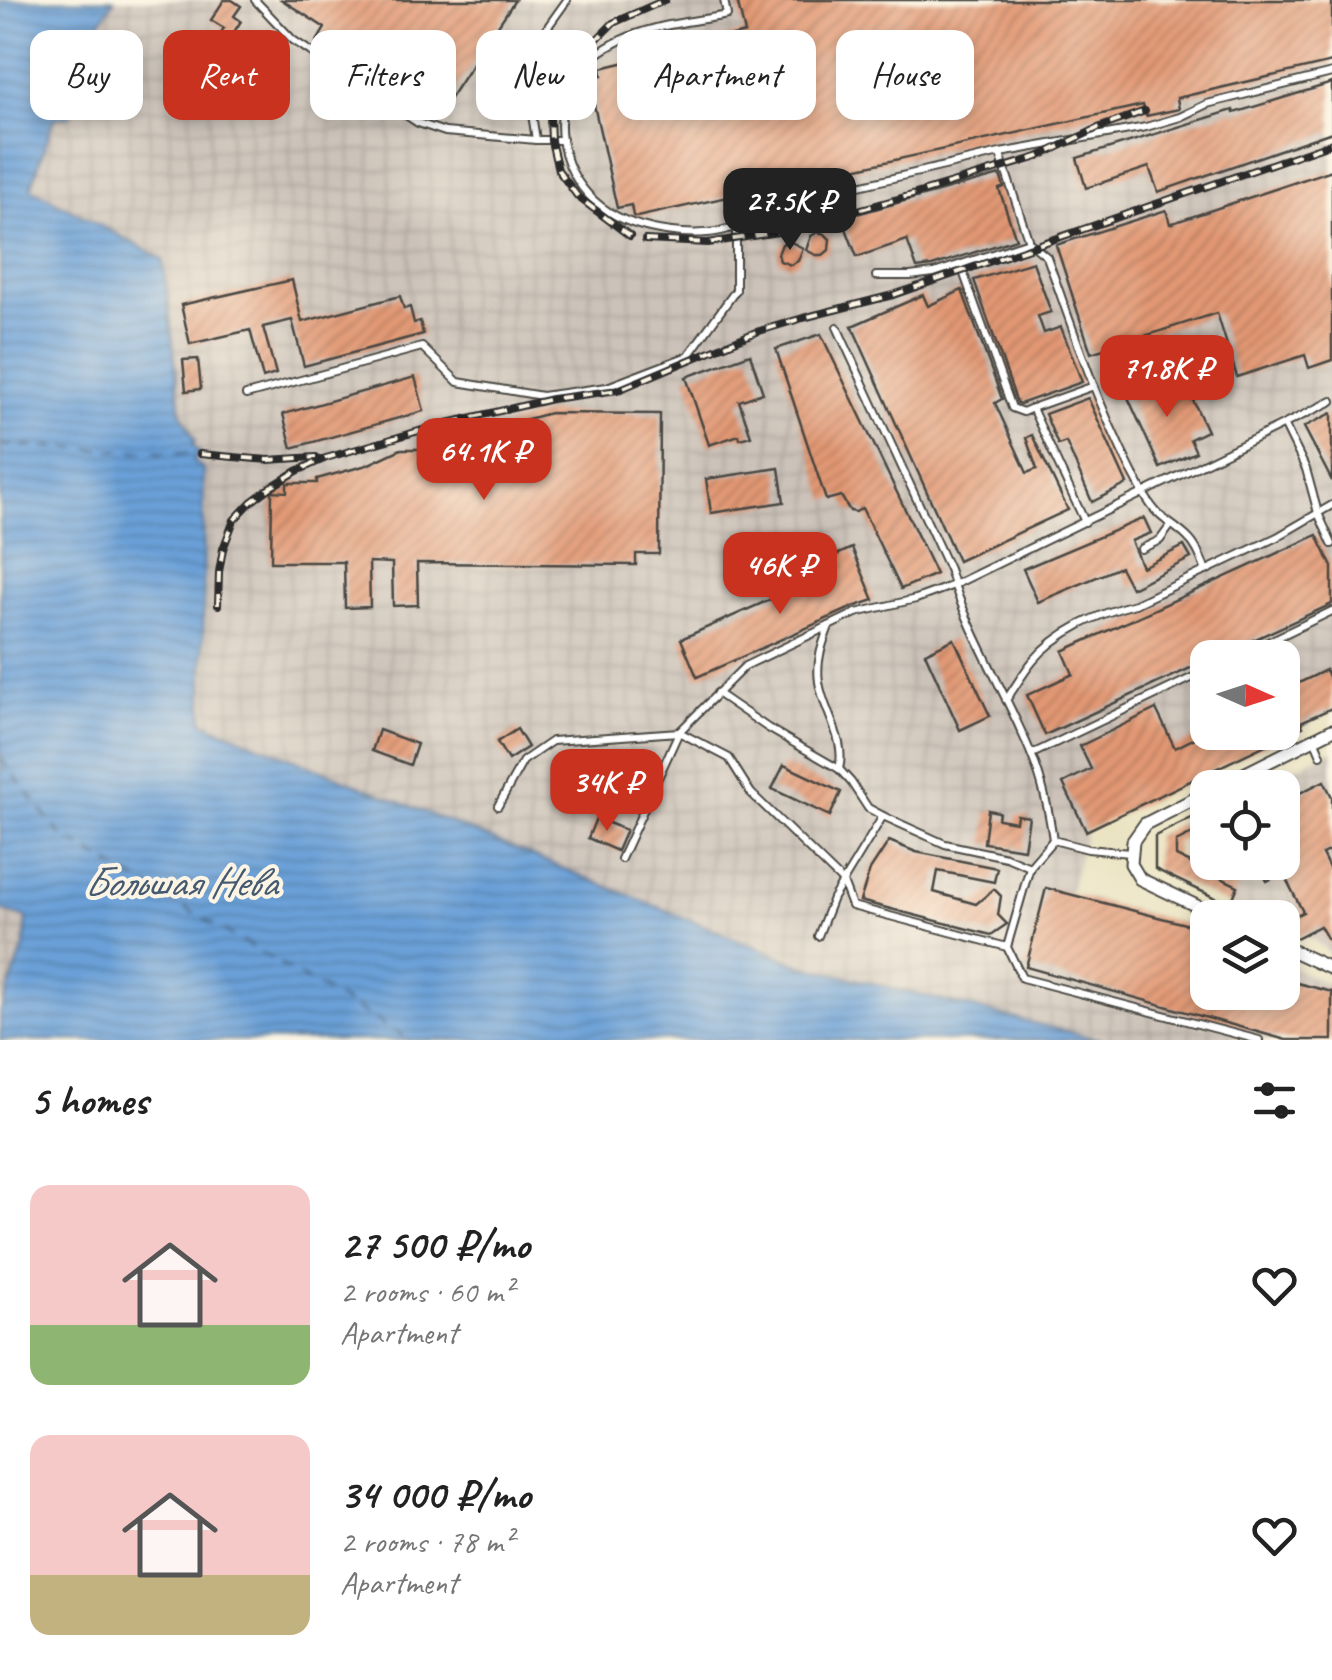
<!DOCTYPE html>
<html lang="en">
<head>
<meta charset="utf-8">
<style>
	:root { --surface:#fff; --page:#f2f2f2; --text:#222; --muted:#767676; --accent:#c8321e }
	body { margin:0; font-family:Caveat,sans-serif; background:var(--page); color:var(--text); height:100vh; display:flex; flex-direction:column; font-size:38px; white-space:nowrap }
	* { box-sizing:border-box; margin:0 }
	p { font-size:32px; color:var(--muted) }
	.icon { flex:none; width:55px; height:55px; fill:none; stroke:currentColor; stroke-width:2; stroke-linecap:round; stroke-linejoin:round }
	.map { position:relative; height:1040px; overflow:hidden }
	.panel { display:flex; flex-direction:column; background:var(--surface); flex:1 }
	.panel>* { flex:none }
	.top-card { position:absolute; left:30px; top:30px; width:1272px; height:90px; display:flex; gap:20px }
	.needle { width:65px; rotate:93deg }
	.fabs { position:absolute; left:1190px; top:640px; display:grid; gap:20px }
	.fabs a { display:grid; place-items:center; width:110px; height:110px; border-radius:20px; background:var(--surface); box-shadow:0 5px 15px #0003; font-size:50px }
	.price { position:absolute; translate:-50% -85px; padding:0 22px; border-radius:20px; background:var(--accent); color:#fff; font-size:32px; line-height:65px; filter:drop-shadow(0 2px 5px #0008) }
	.price::after { content:''; position:absolute; left:50%; top:60px; width:30px; height:22px; margin-left:-15px; background:inherit; clip-path:polygon(0 0,100% 0,50% 100%) }
	.price.on { background:#222; color:#fff }
	ul { padding:0; list-style:none }
	li { display:flex; align-items:center; gap:30px; height:250px; padding:0 30px }
	li span { display:grid; place-items:center; flex:none; width:280px; height:200px; border-radius:20px; color:#555 }
	li>.icon { margin-inline-start:auto }
	span .icon { width:120px; height:120px; fill:#fffc; stroke-width:1 }
	li b { font-size:42px }
	h2 { display:flex; justify-content:space-between; align-items:center; height:120px; padding:0 30px; font-size:42px }
	.tag { padding:0 35px; border-radius:20px; background:var(--surface); box-shadow:0 5px 15px #0003; font-size:35px; line-height:90px }
	.tag.on { background:var(--accent); color:#fff }
	.map>svg:first-child { display:block }
</style>
</head>
<body>
<div class="map">
<svg width="1332" height="1040" viewBox="0 0 1332 1040">
	<defs>
		<pattern id="industrial-grid" width="8" height="8" patternUnits="userSpaceOnUse" patternTransform="scale(2.5)"><rect width="8" height="8" fill="#ccc2b9"/><path d="M0 4h8M4 0v8" fill="none" stroke="#afa79f"/></pattern>
		<pattern id="water-rules" width="6" height="5" patternUnits="userSpaceOnUse" patternTransform="scale(2.5)"><rect width="6" height="5" fill="#6ba0d8"/><path d="M0 2.5h6" fill="none" stroke="#5883af"/></pattern>
		<pattern id="building-hatch" width="6" height="6" patternUnits="userSpaceOnUse" patternTransform="scale(2.5)"><rect width="6" height="6" fill="#e29873"/><path d="M-1 1l2-2M0 6l6-6M5 7l2-2" fill="none" stroke="#b77c5f"/></pattern>
	</defs>
	<rect width="100%" height="100%" fill="#fcf5e5"/>
	<filter id="ink" filterUnits="userSpaceOnUse"><feTurbulence type="fractalNoise" baseFrequency=".01" numOctaves="2"/><feDisplacementMap in="SourceGraphic" scale="20" xChannelSelector="R" yChannelSelector="G"/><feConvolveMatrix kernelMatrix="1 2 1 2 8 2 1 2 1" color-interpolation-filters="sRGB"/></filter>
	<filter id="wash" filterUnits="userSpaceOnUse"><feTurbulence type="fractalNoise" baseFrequency=".0048" numOctaves="4" result="noise"/><feDisplacementMap in="SourceGraphic" scale="40" xChannelSelector="R" yChannelSelector="G"/><feGaussianBlur stdDeviation="2.25" result="paint"/><feColorMatrix in="noise" values="0 0 0 0 0 0 0 0 0 0 0 0 0 0 0 0 0 1.4 0 .05"/><feComposite in="paint" operator="in"/></filter>
	<g filter="url(#wash)">
		<rect width="100%" height="100%" fill="#eae3c2"/>
		<g fill="url(#industrial-grid)" fill-rule="evenodd">
			<path d="M114,0h1218v712l-246,119 -17,62 138,37 1,62h74l1,-29 49,23v54h-231l-298,-74 -601,-244 2,-253 -11,-8 2,-20 -14,-30 -18,-152 -132,-71 22,-67 2,-2 15,-3 4,-5 21,-48 -7,-17 1,-5zM1208,658h74v74h-74z"/>
			<path d="M1332,750v204l-27,-20 -9,4 -13,-7 -1,-13 -27,-1 -25,-12 8,-19 28,-5 -8,-18 24,-1v-74l-28,-1z"/>
			<path d="M0,910l25,7 2,2 -3,28 -24,66z"/>
		</g>
		<path fill="url(#water-rules)" stroke="#4b6682" stroke-width="2.5" d="M0,0h114l-25,41 -1,6 7,16 -21,48 -4,5 -14,2 -3,3 -22,67 132,71 18,152 14,30 -2,5 7,8 -7,7 11,8 -1,253 600,244 298,74h-1101v-27l24,-66 3,-28 -2,-2 -25,-7z"/>
		<g fill="none" stroke-linecap="round" stroke-linejoin="round">
			<g stroke="#455a70" stroke-width="2.5" stroke-dasharray="12 10" stroke-linecap="butt">
				<path d="M0,445l200,9"/>
				<path d="M0,758l62,78 348,204"/>
			</g>
		</g>
		<g id="blocks">
			<g fill="url(#building-hatch)">
				<path d="M224,0h8l9,6 -7,10 7,5 -7,11 16,10 -13,21 31,20 -11,17 -31,-20 9,-14 -24,-18 13,-20 -13,-8z"/>
				<path d="M282,0h233l-80,121 -119,-78 9,-15z"/>
				<path d="M737,0h595v62l-155,36 2,11 -33,7 -3,-11 -506,112 -4,-1 -2,-11 -14,3 -29,-130 14,-3 -1,-7 144,-35z"/>
				<path d="M1332,83v49l-174,60 -9,-25 -63,21 -9,-30 156,-48 1,3z"/>
				<path d="M1332,170v190l-23,8 -4,-13 -68,22 -20,-64 -126,40 -35,-108 110,-35 4,14z"/>
				<path d="M1000,175l4,12 -5,2 17,50 -84,27 -15,2 -10,-28 -50,17 -15,-39z"/>
				<path d="M818,232l7,2 5,5 -1,11 -6,5h-7l-10,-5 5,-14z"/>
				<path d="M789,241l14,7 -5,13 -7,4 -11,-4 -2,-7 4,-10z"/>
				<path d="M1033,262l18,50 -13,4 6,17 17,-6 21,55 -62,22 -3,-1 -43,-123z"/>
				<path d="M292,280l10,42 98,-26 4,13 6,-2 4,16 6,-2 3,13 -119,32 -12,-46 -29,7 13,47 -13,4 -13,-48 -60,14 -9,-39z"/>
				<path d="M962,290l40,109 -7,4 32,70 10,-4 -11,-31 6,-3 36,75 -110,51 -106,-235 71,-31 5,11z"/>
				<path d="M821,334l115,240 -35,15 -39,-81 -6,4 -6,-1 -9,-15 -15,4 -50,-151z"/>
				<path d="M750,354l13,39 -24,8 12,35 -11,3 -1,-4 -30,10 -23,-68z"/>
				<path d="M198,359l3,30 -15,2 -3,-31z"/>
				<path d="M415,377l9,34 -132,37 -9,-34z"/>
				<path d="M1162,377l6,14 17,-8 22,48 -17,8 6,13 -36,16 -34,-75z"/>
				<path d="M1088,398l39,86 -35,18 -26,-60 -8,3 -13,-31z"/>
				<path d="M550,413l110,1 -1,140h-23v11l-219,-2 1,42 -25,1 -1,-43 -23,-1 1,45 -25,1 -1,-46h-73l1,-71 15,1v-9h30v-4l50,-14 34,-16h36l13,-15 50,1 8,-11z"/>
				<path d="M1332,413v68l-28,-54z"/>
				<path d="M779,468l5,34 -73,11 -5,-34z"/>
				<path d="M1144,518l7,15 -20,8 11,26 42,-21 7,12 -60,30 -11,-21 -82,35 -15,-33z"/>
				<path d="M1317,535l15,32v37l-118,54h-6v2l-163,75 -18,-40 46,-21 -10,-23z"/>
				<path d="M852,548l22,52 -21,7 -156,70 -16,-38 156,-69 -5,-13z"/>
				<path d="M954,639l36,77 -30,14 -35,-77z"/>
				<path d="M1326,670l6,13v25l-31,14 2,5 -217,104 -23,-48 28,-14 -11,-23 76,-37 19,39 32,-16h75v-41z"/>
				<path d="M517,729l11,18 -20,13 -11,-18z"/>
				<path d="M379,730l38,14 -7,21 -38,-14z"/>
				<path d="M784,765l57,27 -11,24 -58,-27z"/>
				<path d="M1324,781l8,16v52l-10,5 10,20v73l-12,-21 -24,12 -14,-7v-9l21,-10 -20,-39 -16,8 -9,-19h24v-60z"/>
				<path d="M988,810l11,2 -1,7 18,3 1,-7 12,2 -5,32 -40,-6z"/>
				<path d="M1208,810v16l-32,16v14l62,30 -8,19 -75,-36v-33z"/>
				<path d="M596,818l30,12 -9,21 -29,-13z"/>
				<path d="M889,841l27,11 81,16 -3,14 -56,-11 -4,21 42,12 18,-15 7,7 -3,19 9,9 -16,11 -131,-34 10,-31z"/>
				<path d="M1046,888l162,42v62h74v-13l50,13v48h-46l-260,-73z"/>
			</g>
		</g>
	</g>
	<g filter="url(#ink)">
		<use href="#blocks" fill-opacity="0" stroke="#484742" stroke-width="2.5"/>
		<g fill="none" stroke-linecap="round" stroke-linejoin="round">
			<g stroke="#484742" stroke-width="10">
				<g id="service">
					<path d="M255,0l38,40 125,83 27,9 91,8"/>
					<path d="M724,0l3,15c-36,7 -79,10 -112,28 -17,9 -35,23 -44,41 -23,45 -4,102 38,128 23,14 47,19 73,21 17,1 38,1 53,-7 6,-3 12,-11 17,-15l248,-58 146,-26 34,-10 27,-13 125,-31"/>
					<path d="M561,140h-25l-8,-52 9,-46 30,-42"/>
					<path d="M1000,154l29,88 18,15c29,80 55,163 97,237 15,27 24,25 43,43 10,9 14,22 19,34"/>
					<path d="M961,266l51,142 11,4 9,-4"/>
					<path d="M876,276h34l24,-3 95,-31"/>
					<path d="M837,327l112,242c20,66 57,123 83,187 11,27 17,55 21,84l35,9 42,4"/>
					<path d="M246,395l176,-48 36,35 84,14 65,-9 81,-31 48,-66v-64"/>
					<path d="M1285,426l21,43 12,44 14,31"/>
					<path d="M1085,522l-53,-114 62,-22"/>
					<path d="M1141,549l19,-9 11,-15"/>
					<path d="M829,626c-7,19 -13,36 -10,56 4,29 28,58 20,87"/>
					<path d="M1235,658l97,-47"/>
					<path d="M717,693l51,35 71,41 12,13 17,26 15,8"/>
					<path d="M1006,700c9,-13 17,-27 27,-39 24,-29 66,-48 102,-57l142,-67 55,-32"/>
					<path d="M1314,739l7,16"/>
					<path d="M1032,754l176,-84"/>
					<path d="M498,806l25,-45 29,-20 127,-9 50,26 22,35 92,89 9,24 155,41"/>
					<path d="M1053,840l-23,27 -23,80 15,31 237,62"/>
					<path d="M621,859l58,-127 66,-66 111,-53 60,-14 38,-14 378,-184"/>
					<path d="M818,936l15,-38 50,-82 62,28 61,13 24,10"/>
				</g>
			</g>
			<g stroke="#484742" stroke-width="15">
				<g id="minor">
					<path d="M1216,788l116,-58"/>
					<path d="M1208,792l-63,32 -12,17 -2,23 9,15 82,39"/>
					<path d="M1282,946l50,23"/>
				</g>
			</g>
			<use href="#service" stroke="#fff" stroke-width="6"/>
			<use href="#minor" stroke="#fff" stroke-width="11"/>
			<g stroke="#2b2b2b" stroke-width="8">
				<g id="rail">
					<path d="M630,236l-52,-39 -20,-27 -7,-29 -1,-26 9,-32 21,-27 33,-33 52,-23"/>
					<path d="M645,240l63,3 70,-11 134,-37 126,-38 60,-29 47,-17"/>
					<path d="M200,454l68,6 48,-3"/>
					<path d="M218,605l1,-33 4,-23 11,-29 17,-18 20,-15 26,-16 29,-13 117,-34 109,-25 66,-9 138,-58 47,-14 90,-23 439,-152"/>
				</g>
			</g>
			<use href="#rail" stroke="#fcf5e5" stroke-width="4" stroke-dasharray="11" stroke-linecap="butt"/>
		</g>
	</g>
	<g text-anchor="middle" dominant-baseline="central" stroke-width="8" stroke-linejoin="round" paint-order="stroke">
		<g font-size="42" font-style="italic" fill="#455a70" stroke="#fcf5e5">
			<text x="180" y="882">Большая Нева</text>
		</g>
	</g>
</svg>
<div class="fabs">
<a><svg class="needle" viewBox="-14 -14 28 28"><path d="M0-13l5 13h-10z" fill="#e53935"/><path d="M0 13l5-13h-10z" fill="#767676"/></svg></a>
<a><svg class="icon" aria-label="locate" viewBox="0 0 24 24"><circle cx="12" cy="12" r="6"/><path d="M12 2v4M12 18v4M2 12h4M18 12h4"/></svg></a>
<a><svg class="icon" aria-label="layers" viewBox="0 0 24 24"><path d="M12 4l9 5-9 5-9-5zM3 14l9 5 9-5"/></svg></a>
</div>
<b class="price on" style="left:790px;top:253px">27.5K ₽</b>
<b class="price" style="left:1167px;top:420px">71.8K ₽</b>
<b class="price" style="left:484px;top:503px">64.1K ₽</b>
<b class="price" style="left:780px;top:617px">46K ₽</b>
<b class="price" style="left:607px;top:834px">34K ₽</b>
<div class="top-card">
<a class="tag">Buy</a>
<a class="tag on">Rent</a>
<a class="tag">Filters</a>
<a class="tag">New</a>
<a class="tag">Apartment</a>
<a class="tag">House</a>
</div>
</div>
<section class="panel">
<h2>5 homes<svg class="icon" aria-label="filters" viewBox="0 0 24 24"><path d="M4 7h16M4 17h16"/><circle cx="9" cy="7" r="2"/><circle cx="15" cy="17" r="2"/></svg></h2>
<ul>
<li><span style="background:linear-gradient(#f6c9c9 70%,#8fb573 0)"><svg class="icon" aria-label="home" viewBox="0 0 24 24"><path d="M3 11l9-7 9 7M6 9v11h12V9"/></svg></span><div><b>27 500 ₽/mo</b><p>2 rooms · 60 m²</p><p>Apartment</p></div><svg class="icon" aria-label="heart" viewBox="0 0 24 24"><path d="M12 20l-8-8c-3-5 5-10 8-4 3-6 11-1 8 4z"/></svg></li>
<li><span style="background:linear-gradient(#f6c9c9 70%,#c2b280 0)"><svg class="icon" aria-label="home" viewBox="0 0 24 24"><path d="M3 11l9-7 9 7M6 9v11h12V9"/></svg></span><div><b>34 000 ₽/mo</b><p>2 rooms · 78 m²</p><p>Apartment</p></div><svg class="icon" aria-label="heart" viewBox="0 0 24 24"><path d="M12 20l-8-8c-3-5 5-10 8-4 3-6 11-1 8 4z"/></svg></li>
</ul>
</section>
</body>
</html>
